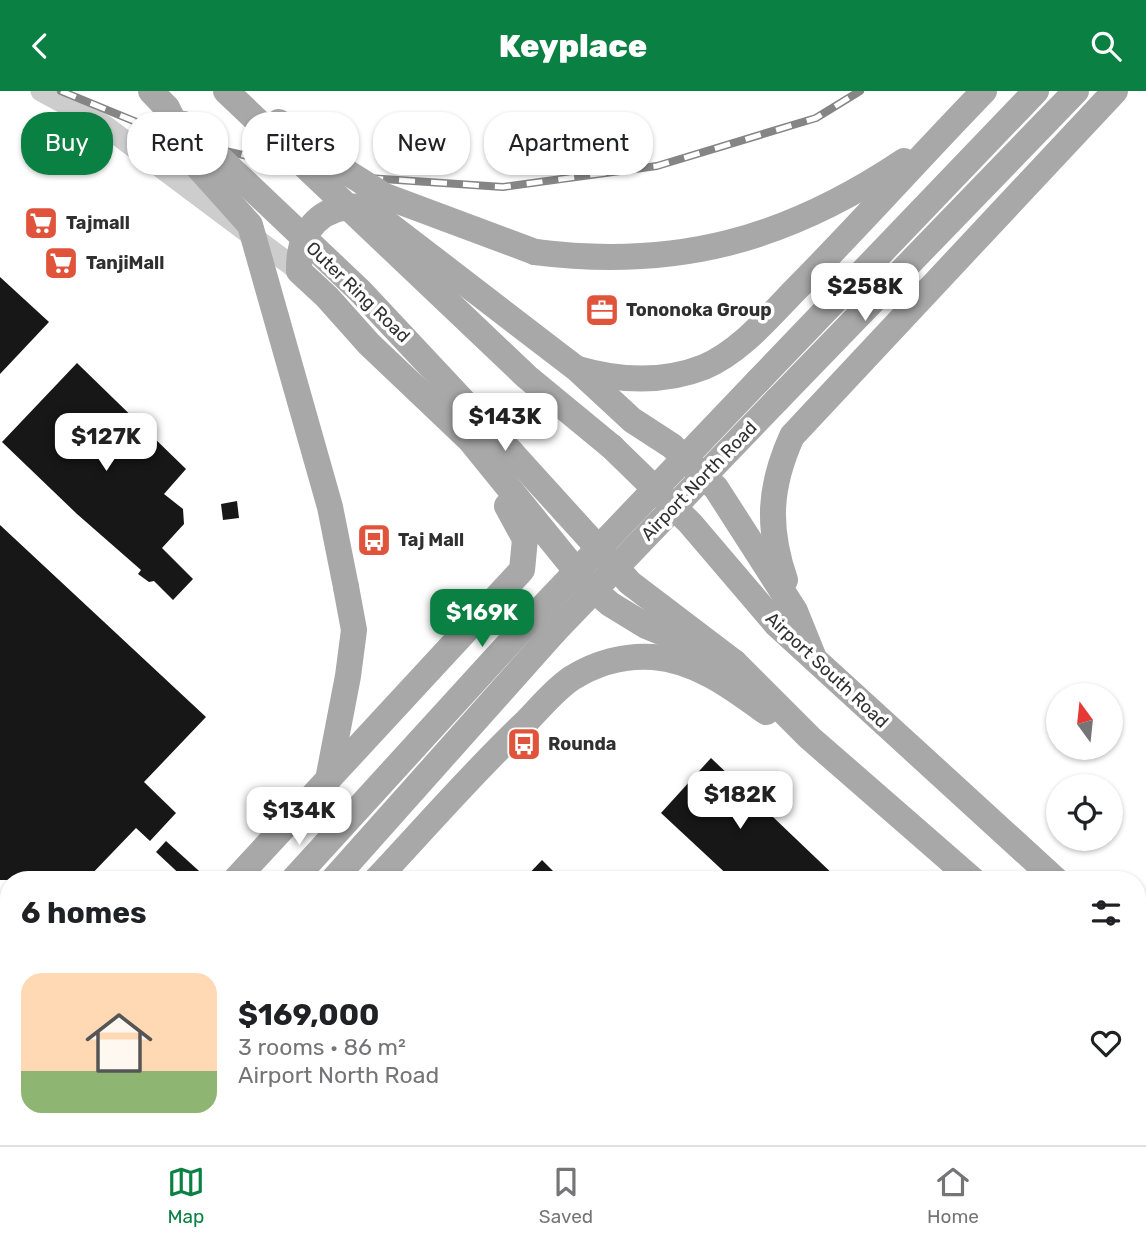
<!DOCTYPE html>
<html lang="en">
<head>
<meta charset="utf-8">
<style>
	:root { --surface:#fff; --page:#f2f2f2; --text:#202124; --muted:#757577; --line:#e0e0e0; --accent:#0b8043 }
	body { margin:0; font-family:Rubik,sans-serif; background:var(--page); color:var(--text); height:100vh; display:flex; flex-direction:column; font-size:26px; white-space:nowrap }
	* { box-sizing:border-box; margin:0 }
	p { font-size:23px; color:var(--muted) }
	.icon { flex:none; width:38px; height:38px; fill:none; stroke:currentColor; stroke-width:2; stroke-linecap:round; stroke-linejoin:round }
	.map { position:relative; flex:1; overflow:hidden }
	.sheet { position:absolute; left:0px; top:780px; width:1146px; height:275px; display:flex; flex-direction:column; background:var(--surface); border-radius:28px 28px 0 0; box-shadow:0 2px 5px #0004 }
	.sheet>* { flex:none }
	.hud { position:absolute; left:21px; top:21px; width:700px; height:63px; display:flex; gap:14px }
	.needle { width:46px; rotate:345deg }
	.controls { position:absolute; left:1046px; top:592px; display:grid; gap:14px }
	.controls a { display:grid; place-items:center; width:77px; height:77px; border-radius:50%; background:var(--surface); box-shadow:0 2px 5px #0004; font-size:35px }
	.price { position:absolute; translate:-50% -60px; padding:0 16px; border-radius:14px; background:#fff; color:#222; font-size:23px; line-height:46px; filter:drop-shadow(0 2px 4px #0008) }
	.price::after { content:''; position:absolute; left:50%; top:42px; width:21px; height:16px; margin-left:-10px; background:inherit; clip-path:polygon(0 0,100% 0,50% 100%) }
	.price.selected { background:var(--accent); color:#fff }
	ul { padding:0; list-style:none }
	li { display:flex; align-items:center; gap:21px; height:175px; padding:0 21px }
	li+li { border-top:2px solid var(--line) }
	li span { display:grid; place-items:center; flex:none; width:196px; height:140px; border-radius:21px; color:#555 }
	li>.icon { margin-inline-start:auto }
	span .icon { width:84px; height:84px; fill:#fffc; stroke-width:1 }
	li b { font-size:30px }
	h2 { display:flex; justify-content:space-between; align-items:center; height:84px; padding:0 21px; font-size:30px }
	.tag { padding:0 24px; border-radius:28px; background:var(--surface); box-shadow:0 2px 5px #0004; font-size:24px; line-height:63px }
	.tag.selected { background:var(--accent); color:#fff }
	header { display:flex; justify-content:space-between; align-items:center; height:91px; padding:0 21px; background:var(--accent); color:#fff; font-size:32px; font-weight:800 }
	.dock { display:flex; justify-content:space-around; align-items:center; height:98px; border-top:2px solid var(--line); background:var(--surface); font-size:19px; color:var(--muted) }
	.dock a { display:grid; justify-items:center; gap:4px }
	.dock .selected { color:var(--accent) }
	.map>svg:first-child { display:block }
</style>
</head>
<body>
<header><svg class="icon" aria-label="back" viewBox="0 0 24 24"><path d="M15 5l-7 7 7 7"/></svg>Keyplace<svg class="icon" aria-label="search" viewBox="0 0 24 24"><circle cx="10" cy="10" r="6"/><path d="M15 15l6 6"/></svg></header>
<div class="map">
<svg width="1146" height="1054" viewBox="0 0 1146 1054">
	<rect width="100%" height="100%" fill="#fff"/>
	<g fill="#171717">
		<path d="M0,186l49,45 -49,52z"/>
		<path d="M77,272l109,106 -22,25 19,15 1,15 -22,24 31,31 -20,21 -19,-19 -5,1 -11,-8 3,-4 -64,-56 -75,-72z"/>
		<path d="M237,410l2,17 -16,2 -2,-16z"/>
		<path d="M0,434l206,192 -62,65 32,31 -26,28 -14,-13 -50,52h-86z"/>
		<path d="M711,667l128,122h-106l-72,-67z"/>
		<path d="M166,750l43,39h-23l-30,-28z"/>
		<path d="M542,769l20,20h-39z"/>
	</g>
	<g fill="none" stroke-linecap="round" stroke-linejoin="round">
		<path stroke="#cdcdcd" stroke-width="21" d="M41,0l63,34 195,146"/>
		<g stroke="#a8a8a8" stroke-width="26">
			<path d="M151,0l16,17"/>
			<path d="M535,161c141,18 251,-12 369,-91"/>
			<path d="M578,278c40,12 86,14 126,-2 38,-16 68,-54 97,-83 62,-63 121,-129 183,-193"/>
			<path d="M758,290l278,-290"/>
			<path d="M777,309l299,-309"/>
			<path d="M612,356l78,76 87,102 279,255"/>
			<path d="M511,361l119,131 104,79 76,76 163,142"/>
			<path d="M785,489c-18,-53 -16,-93 7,-144l323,-345"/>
			<path d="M734,571l-88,-36 -36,-22 -24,-21 -116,-143 -101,-96 -42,-47 -28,-26c-1,-43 24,-68 67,-64l211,162 55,51 40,26 44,42 79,123 19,47"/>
			<path d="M328,689l20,-104 6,-46 -8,-43"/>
			<path d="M235,789l287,-310 3,-31 -18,-33"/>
			<path d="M293,789l241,-264"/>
			<path d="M333,789l221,-248"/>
			<path d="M376,789c50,-53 97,-108 150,-158 14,-14 29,-33 46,-44 24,-15 53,-23 81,-21 43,3 80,31 113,55"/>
			<path d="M1138,862l8,8"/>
			<path d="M1138,943l8,8"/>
			<path d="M0,1039l9,-9"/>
			<path d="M48,1054l7,-8"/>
			<path d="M91,1054l7,-8"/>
			<path d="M129,1054l7,-8"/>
		</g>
		<g stroke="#858585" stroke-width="8">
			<path id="rail" d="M61,0l124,51 153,34 165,11 154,-21 159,-48 44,-27"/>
		</g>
		<use href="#rail" stroke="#fff" stroke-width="5" stroke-dasharray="16" stroke-linecap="butt"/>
		<g stroke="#a8a8a8" stroke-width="26">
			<path d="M226,0l301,286 85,70"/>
			<path d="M167,17l31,59 52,58 80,282 16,80"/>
			<path d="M279,31l50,39 56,35 150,56"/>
			<path d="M184,33l176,167 151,161"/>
			<path d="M534,525l224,-235"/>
			<path d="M554,541l223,-232"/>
		</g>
	</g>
	<defs>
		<g id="supermarket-square" transform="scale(1.75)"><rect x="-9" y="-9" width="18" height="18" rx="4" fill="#df543b" stroke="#fff"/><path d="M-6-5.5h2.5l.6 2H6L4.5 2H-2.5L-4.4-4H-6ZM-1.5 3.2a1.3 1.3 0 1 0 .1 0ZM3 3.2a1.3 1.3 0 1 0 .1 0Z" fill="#fff"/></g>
		<g id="office-square" transform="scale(1.75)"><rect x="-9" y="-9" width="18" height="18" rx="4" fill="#df543b" stroke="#fff"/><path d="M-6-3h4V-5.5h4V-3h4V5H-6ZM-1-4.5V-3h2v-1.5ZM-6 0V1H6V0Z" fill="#fff"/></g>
		<g id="bus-square" transform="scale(1.75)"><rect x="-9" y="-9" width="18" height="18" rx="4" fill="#df543b" stroke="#fff"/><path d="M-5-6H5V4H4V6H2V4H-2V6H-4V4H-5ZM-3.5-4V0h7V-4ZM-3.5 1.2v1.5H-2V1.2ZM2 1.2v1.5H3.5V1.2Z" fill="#fff"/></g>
	</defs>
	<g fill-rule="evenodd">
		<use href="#supermarket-square" x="41" y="132"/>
		<use href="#supermarket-square" x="61" y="172"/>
		<use href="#office-square" x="602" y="219"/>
		<use href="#bus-square" x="374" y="449"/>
		<use href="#bus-square" x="524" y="653"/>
	</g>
	<g text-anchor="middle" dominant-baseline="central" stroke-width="7" stroke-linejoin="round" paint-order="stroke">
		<g font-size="18" font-weight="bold" fill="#303030" stroke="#fff" text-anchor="start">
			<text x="66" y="132">Tajmall</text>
			<text x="86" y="172">TanjiMall</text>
			<text x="626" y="219">Tononoka Group</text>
			<text x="398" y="449">Taj Mall</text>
			<text x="548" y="653">Rounda</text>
		</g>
		<g font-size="18" fill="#303030" stroke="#fff">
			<text transform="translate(358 201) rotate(44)">Outer Ring Road</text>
			<text transform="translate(699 390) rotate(-46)">Airport North Road</text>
			<text transform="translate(827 579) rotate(43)">Airport South Road</text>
		</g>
	</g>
</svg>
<div class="controls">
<a><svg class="needle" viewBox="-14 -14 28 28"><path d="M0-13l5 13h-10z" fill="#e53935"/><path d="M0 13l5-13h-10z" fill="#757577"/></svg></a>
<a><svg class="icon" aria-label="locate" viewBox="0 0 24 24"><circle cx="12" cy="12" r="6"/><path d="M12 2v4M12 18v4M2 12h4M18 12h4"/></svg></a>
</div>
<b class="price" style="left:865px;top:232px">$258K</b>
<b class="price" style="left:505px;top:362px">$143K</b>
<b class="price" style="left:106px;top:382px">$127K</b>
<b class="price selected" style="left:482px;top:558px">$169K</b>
<b class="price" style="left:740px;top:740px">$182K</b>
<b class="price" style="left:299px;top:756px">$134K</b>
<div class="hud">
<a class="tag selected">Buy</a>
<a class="tag">Rent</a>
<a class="tag">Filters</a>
<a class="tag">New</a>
<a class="tag">Apartment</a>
</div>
<section class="sheet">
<h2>6 homes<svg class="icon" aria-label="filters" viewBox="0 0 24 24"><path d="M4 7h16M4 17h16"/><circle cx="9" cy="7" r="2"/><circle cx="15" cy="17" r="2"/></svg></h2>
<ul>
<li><span style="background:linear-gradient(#ffd9b3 70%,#8fb573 0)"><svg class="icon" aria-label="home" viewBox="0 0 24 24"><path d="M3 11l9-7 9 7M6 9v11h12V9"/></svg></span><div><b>$169,000</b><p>3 rooms · 86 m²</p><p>Airport North Road</p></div><svg class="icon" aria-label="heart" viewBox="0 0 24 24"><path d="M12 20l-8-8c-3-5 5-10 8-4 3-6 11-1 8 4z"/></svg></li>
</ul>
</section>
</div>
<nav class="dock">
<a class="selected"><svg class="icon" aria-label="map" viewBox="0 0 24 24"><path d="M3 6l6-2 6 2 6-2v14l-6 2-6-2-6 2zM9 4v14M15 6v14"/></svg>Map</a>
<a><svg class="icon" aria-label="saved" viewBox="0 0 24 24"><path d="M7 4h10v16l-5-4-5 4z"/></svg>Saved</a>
<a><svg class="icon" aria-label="home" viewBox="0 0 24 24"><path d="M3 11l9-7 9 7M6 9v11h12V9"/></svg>Home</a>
</nav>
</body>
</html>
